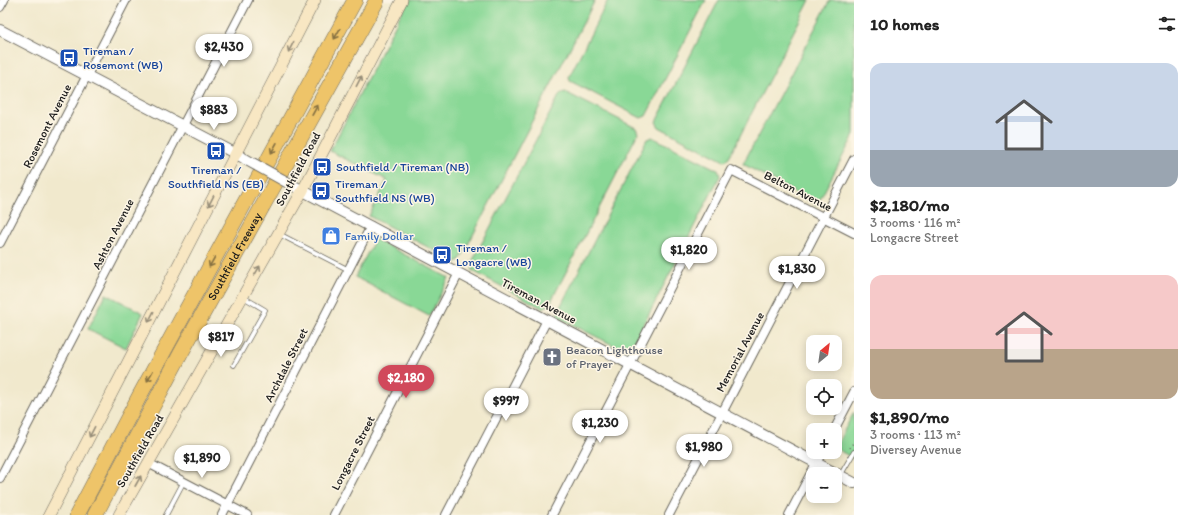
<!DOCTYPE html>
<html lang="en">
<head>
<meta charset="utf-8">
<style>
	:root { --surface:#fff; --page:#f6f6f6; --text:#222; --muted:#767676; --accent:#d1495b }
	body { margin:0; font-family:Itim,sans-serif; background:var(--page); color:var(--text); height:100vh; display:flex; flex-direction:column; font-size:15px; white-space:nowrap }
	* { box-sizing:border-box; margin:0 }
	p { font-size:13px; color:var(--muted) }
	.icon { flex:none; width:22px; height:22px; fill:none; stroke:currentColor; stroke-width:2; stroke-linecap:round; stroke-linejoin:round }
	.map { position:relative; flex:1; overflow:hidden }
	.details { display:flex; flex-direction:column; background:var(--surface); width:340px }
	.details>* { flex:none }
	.needle { width:26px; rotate:29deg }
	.fabs { position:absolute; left:806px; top:335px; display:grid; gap:8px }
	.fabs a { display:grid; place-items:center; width:36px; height:36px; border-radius:8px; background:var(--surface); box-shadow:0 2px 10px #0003; font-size:20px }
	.price { position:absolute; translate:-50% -34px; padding:0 9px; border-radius:14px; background:#fff; color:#222; font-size:13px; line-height:26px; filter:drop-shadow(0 1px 2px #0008) }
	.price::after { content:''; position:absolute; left:50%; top:24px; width:12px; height:9px; margin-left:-6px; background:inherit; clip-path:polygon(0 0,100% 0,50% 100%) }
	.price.on { background:var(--accent); color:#fff }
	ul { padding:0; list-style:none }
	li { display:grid; align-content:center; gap:8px; height:212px; padding:0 16px }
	li span { display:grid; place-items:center; height:124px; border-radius:12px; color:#555 }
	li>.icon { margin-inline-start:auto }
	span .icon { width:72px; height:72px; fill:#fffc; stroke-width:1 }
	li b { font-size:17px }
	h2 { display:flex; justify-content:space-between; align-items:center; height:48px; padding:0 16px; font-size:17px }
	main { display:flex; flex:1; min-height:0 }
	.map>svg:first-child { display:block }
</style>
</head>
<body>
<main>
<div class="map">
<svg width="854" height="515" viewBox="0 0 854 515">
	<rect width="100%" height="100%" fill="#fcf5e5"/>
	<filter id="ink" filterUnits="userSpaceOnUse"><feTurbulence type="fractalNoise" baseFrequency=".025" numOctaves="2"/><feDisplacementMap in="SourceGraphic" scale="8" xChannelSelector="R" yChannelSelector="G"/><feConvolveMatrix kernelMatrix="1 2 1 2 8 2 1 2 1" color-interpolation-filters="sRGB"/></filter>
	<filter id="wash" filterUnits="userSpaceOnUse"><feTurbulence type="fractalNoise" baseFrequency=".012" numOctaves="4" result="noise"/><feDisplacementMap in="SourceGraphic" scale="16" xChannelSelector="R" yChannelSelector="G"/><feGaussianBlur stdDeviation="0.9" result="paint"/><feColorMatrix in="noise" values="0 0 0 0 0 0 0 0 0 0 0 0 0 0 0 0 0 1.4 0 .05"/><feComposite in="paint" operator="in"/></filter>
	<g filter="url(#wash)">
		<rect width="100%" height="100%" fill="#f1e9cd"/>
		<g fill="#89d896" stroke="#527a59">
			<path d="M408,0h187l-135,260 -4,2 -87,-46 18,-36 -57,-29z"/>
			<path d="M608,0h98l-60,116 -5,2 -71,-37 -1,-4z"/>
			<path d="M719,0h91l-82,159 -4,2 -65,-34 -3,-5z"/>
			<path d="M830,0h24v135l-37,70 -74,-41z"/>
			<path d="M565,92l71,36 2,5 -89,172 -7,3 -69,-37 -1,-9 88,-168z"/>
			<path d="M652,137l66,33 2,6 -89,173 -6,2 -66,-33 -2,-5 90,-174z"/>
			<path d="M375,239l74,39 -20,38 -74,-39z"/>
			<path d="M106,294l37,19 -17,35 -38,-19z"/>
			<path d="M854,412v47l-19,-11z"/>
		</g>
	</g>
	<g filter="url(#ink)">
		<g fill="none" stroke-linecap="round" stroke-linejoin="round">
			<g stroke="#67645a" stroke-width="5.5">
				<g id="service">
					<path d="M279,234l70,36"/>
					<path d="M234,365l31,-55 -22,-13"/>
					<path d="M840,476l14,-24"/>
					<path d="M166,515l18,-34"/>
				</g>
			</g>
			<g stroke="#67645a" stroke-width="10">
				<g id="minor">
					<path d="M0,7l4,-7"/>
					<path d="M0,243l126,-243"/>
					<path d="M834,430l20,-38"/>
					<path d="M148,463l99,52"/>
					<path d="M0,478l248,-478"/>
					<path d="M222,515l149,-289"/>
					<path d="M334,515l125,-242"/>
					<path d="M446,515l101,-195"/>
					<path d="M552,515l179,-345 123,63"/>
					<path d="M669,515l185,-356"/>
					<path d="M789,515l33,-63"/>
				</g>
			</g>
			<g stroke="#67645a" stroke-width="12">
				<g id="tertiary">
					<path d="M0,30l242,127"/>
					<path d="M292,185l562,298"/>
				</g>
			</g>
			<g stroke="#67645a" stroke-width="12">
				<g id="secondary">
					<path d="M49,515l266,-515"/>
					<path d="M119,515l184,-325 99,-190"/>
				</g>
			</g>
			<g stroke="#67645a" stroke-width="16">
				<g id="motorway">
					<path d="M77,515l63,-120 215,-395"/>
					<path id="s1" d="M95,515l86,-162 196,-353"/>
				</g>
			</g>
			<path stroke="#67645a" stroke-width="1.5" stroke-dasharray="1 3" stroke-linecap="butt" d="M850,448l4,-7"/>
			<use href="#service" stroke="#fff" stroke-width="4"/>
			<use href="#minor" stroke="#fff" stroke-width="8"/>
			<use href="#tertiary" stroke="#fff" stroke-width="10"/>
			<use href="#secondary" stroke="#f8e7c3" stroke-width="11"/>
			<use href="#motorway" stroke="#eec469" stroke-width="15"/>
			<g stroke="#67645a" stroke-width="12" stroke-linecap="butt">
				<path id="tertiary-bridge" d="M245,159l47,26"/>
			</g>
			<use href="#tertiary-bridge" stroke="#fff" stroke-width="10"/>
		</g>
		<defs><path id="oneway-shaft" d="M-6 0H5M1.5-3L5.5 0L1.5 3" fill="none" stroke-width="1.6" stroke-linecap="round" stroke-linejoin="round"/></defs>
		<g stroke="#857042">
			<use href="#oneway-shaft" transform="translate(337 34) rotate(119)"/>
			<use href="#oneway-shaft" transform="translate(315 110) rotate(-61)"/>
			<use href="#oneway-shaft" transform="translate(274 148) rotate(119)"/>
			<use href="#oneway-shaft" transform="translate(212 262) rotate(119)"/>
			<use href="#oneway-shaft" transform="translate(150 376) rotate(119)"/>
		</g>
		<g stroke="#958c78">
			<use href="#oneway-shaft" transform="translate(291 47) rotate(117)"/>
			<use href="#oneway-shaft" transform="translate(359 81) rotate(-63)"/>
			<use href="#oneway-shaft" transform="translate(211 201) rotate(117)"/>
			<use href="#oneway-shaft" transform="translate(257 271) rotate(-60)"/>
			<use href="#oneway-shaft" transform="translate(151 317) rotate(117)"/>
			<use href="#oneway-shaft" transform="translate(92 432) rotate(117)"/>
			<use href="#oneway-shaft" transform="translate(138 481) rotate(-61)"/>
		</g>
	</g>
	<defs>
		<g id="bus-square" transform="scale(1)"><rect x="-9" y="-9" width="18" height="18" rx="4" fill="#1a4fb4" stroke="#fcf5e5"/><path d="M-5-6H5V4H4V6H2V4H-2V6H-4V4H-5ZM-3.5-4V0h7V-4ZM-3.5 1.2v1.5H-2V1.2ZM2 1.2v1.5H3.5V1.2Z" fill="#fff"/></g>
		<g id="shop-square" transform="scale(1)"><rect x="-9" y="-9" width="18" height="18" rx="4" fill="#3f7fe0" stroke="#fcf5e5"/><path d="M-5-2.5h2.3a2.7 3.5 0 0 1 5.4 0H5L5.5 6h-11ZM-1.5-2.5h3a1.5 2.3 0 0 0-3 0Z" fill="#fff"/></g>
		<g id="church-square" transform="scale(1)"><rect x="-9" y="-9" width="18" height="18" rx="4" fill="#6b7280" stroke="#fcf5e5"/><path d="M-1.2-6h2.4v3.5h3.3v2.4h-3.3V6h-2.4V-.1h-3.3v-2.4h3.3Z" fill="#fff"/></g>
	</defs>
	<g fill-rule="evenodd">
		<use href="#bus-square" x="69" y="58"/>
		<use href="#bus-square" x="216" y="151"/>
		<use href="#bus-square" x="322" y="167"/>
		<use href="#bus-square" x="321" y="191"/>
		<use href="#shop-square" x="331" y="236"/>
		<use href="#bus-square" x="442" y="255"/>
		<use href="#church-square" x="552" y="357"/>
	</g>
	<g text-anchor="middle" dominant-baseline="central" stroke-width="3" stroke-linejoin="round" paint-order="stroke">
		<g font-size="12" fill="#164399" stroke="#fcf5e5" text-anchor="start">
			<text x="83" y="51">Tireman /<tspan x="83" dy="14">Rosemont (WB)</tspan></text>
			<text x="336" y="167">Southfield / Tireman (NB)</text>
			<text x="216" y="170" text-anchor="middle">Tireman /<tspan x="216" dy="14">Southfield NS (EB)</tspan></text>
			<text x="335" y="184">Tireman /<tspan x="335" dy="14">Southfield NS (WB)</tspan></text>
			<text x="456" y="248">Tireman /<tspan x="456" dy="14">Longacre (WB)</tspan></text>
		</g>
		<g font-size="12" fill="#1c1c1c" stroke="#fcf5e5">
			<text transform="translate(47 126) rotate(-63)">Rosemont Avenue</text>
			<text transform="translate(298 169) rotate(-62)">Southfield Road</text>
			<text transform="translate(798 191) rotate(27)">Belton Avenue</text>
			<text transform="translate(113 234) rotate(-63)">Ashton Avenue</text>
			<text stroke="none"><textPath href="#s1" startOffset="294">Southfield Freeway</textPath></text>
			<text transform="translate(539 301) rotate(28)">Tireman Avenue</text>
			<text transform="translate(740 352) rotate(-62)">Memorial Avenue</text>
			<text transform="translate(286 365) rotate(-63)">Archdale Street</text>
			<text transform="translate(140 451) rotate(-60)">Southfield Road</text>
			<text transform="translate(353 453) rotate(-63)">Longacre Street</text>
		</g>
		<g font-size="12" fill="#366cbe" stroke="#fcf5e5" text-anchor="start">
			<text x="345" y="236">Family Dollar</text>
		</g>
		<g font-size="12" fill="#5b616d" stroke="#fcf5e5" text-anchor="start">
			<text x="566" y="350">Beacon Lighthouse<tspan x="566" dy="14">of Prayer</tspan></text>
		</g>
	</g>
</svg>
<div class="fabs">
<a><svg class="needle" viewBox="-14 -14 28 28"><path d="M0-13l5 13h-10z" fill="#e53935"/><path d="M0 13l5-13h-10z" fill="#767676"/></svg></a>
<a><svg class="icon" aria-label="locate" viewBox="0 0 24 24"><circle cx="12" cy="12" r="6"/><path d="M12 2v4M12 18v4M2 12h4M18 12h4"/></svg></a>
<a>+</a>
<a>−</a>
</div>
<b class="price" style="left:224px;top:68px">$2,430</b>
<b class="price" style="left:214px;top:131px">$883</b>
<b class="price" style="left:689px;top:271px">$1,820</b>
<b class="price" style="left:797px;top:290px">$1,830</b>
<b class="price" style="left:221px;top:358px">$817</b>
<b class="price on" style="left:406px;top:399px">$2,180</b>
<b class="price" style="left:506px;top:422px">$997</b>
<b class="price" style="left:600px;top:444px">$1,230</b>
<b class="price" style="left:704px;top:468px">$1,980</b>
<b class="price" style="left:202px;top:479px">$1,890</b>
</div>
<section class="details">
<h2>10 homes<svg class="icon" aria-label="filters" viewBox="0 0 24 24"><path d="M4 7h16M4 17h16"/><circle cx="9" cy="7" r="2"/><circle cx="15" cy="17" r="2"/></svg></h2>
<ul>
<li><span style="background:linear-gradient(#c9d6e8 70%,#9aa5b1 0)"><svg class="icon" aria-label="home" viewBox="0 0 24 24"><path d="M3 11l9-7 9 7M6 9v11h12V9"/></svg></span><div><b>$2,180/mo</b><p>3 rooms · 116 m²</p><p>Longacre Street</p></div></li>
<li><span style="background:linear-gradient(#f6c9c9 60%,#b9a48a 0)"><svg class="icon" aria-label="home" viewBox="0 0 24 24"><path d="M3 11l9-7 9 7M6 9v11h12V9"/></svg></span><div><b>$1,890/mo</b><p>3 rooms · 113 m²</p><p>Diversey Avenue</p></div></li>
</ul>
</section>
</main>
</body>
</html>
